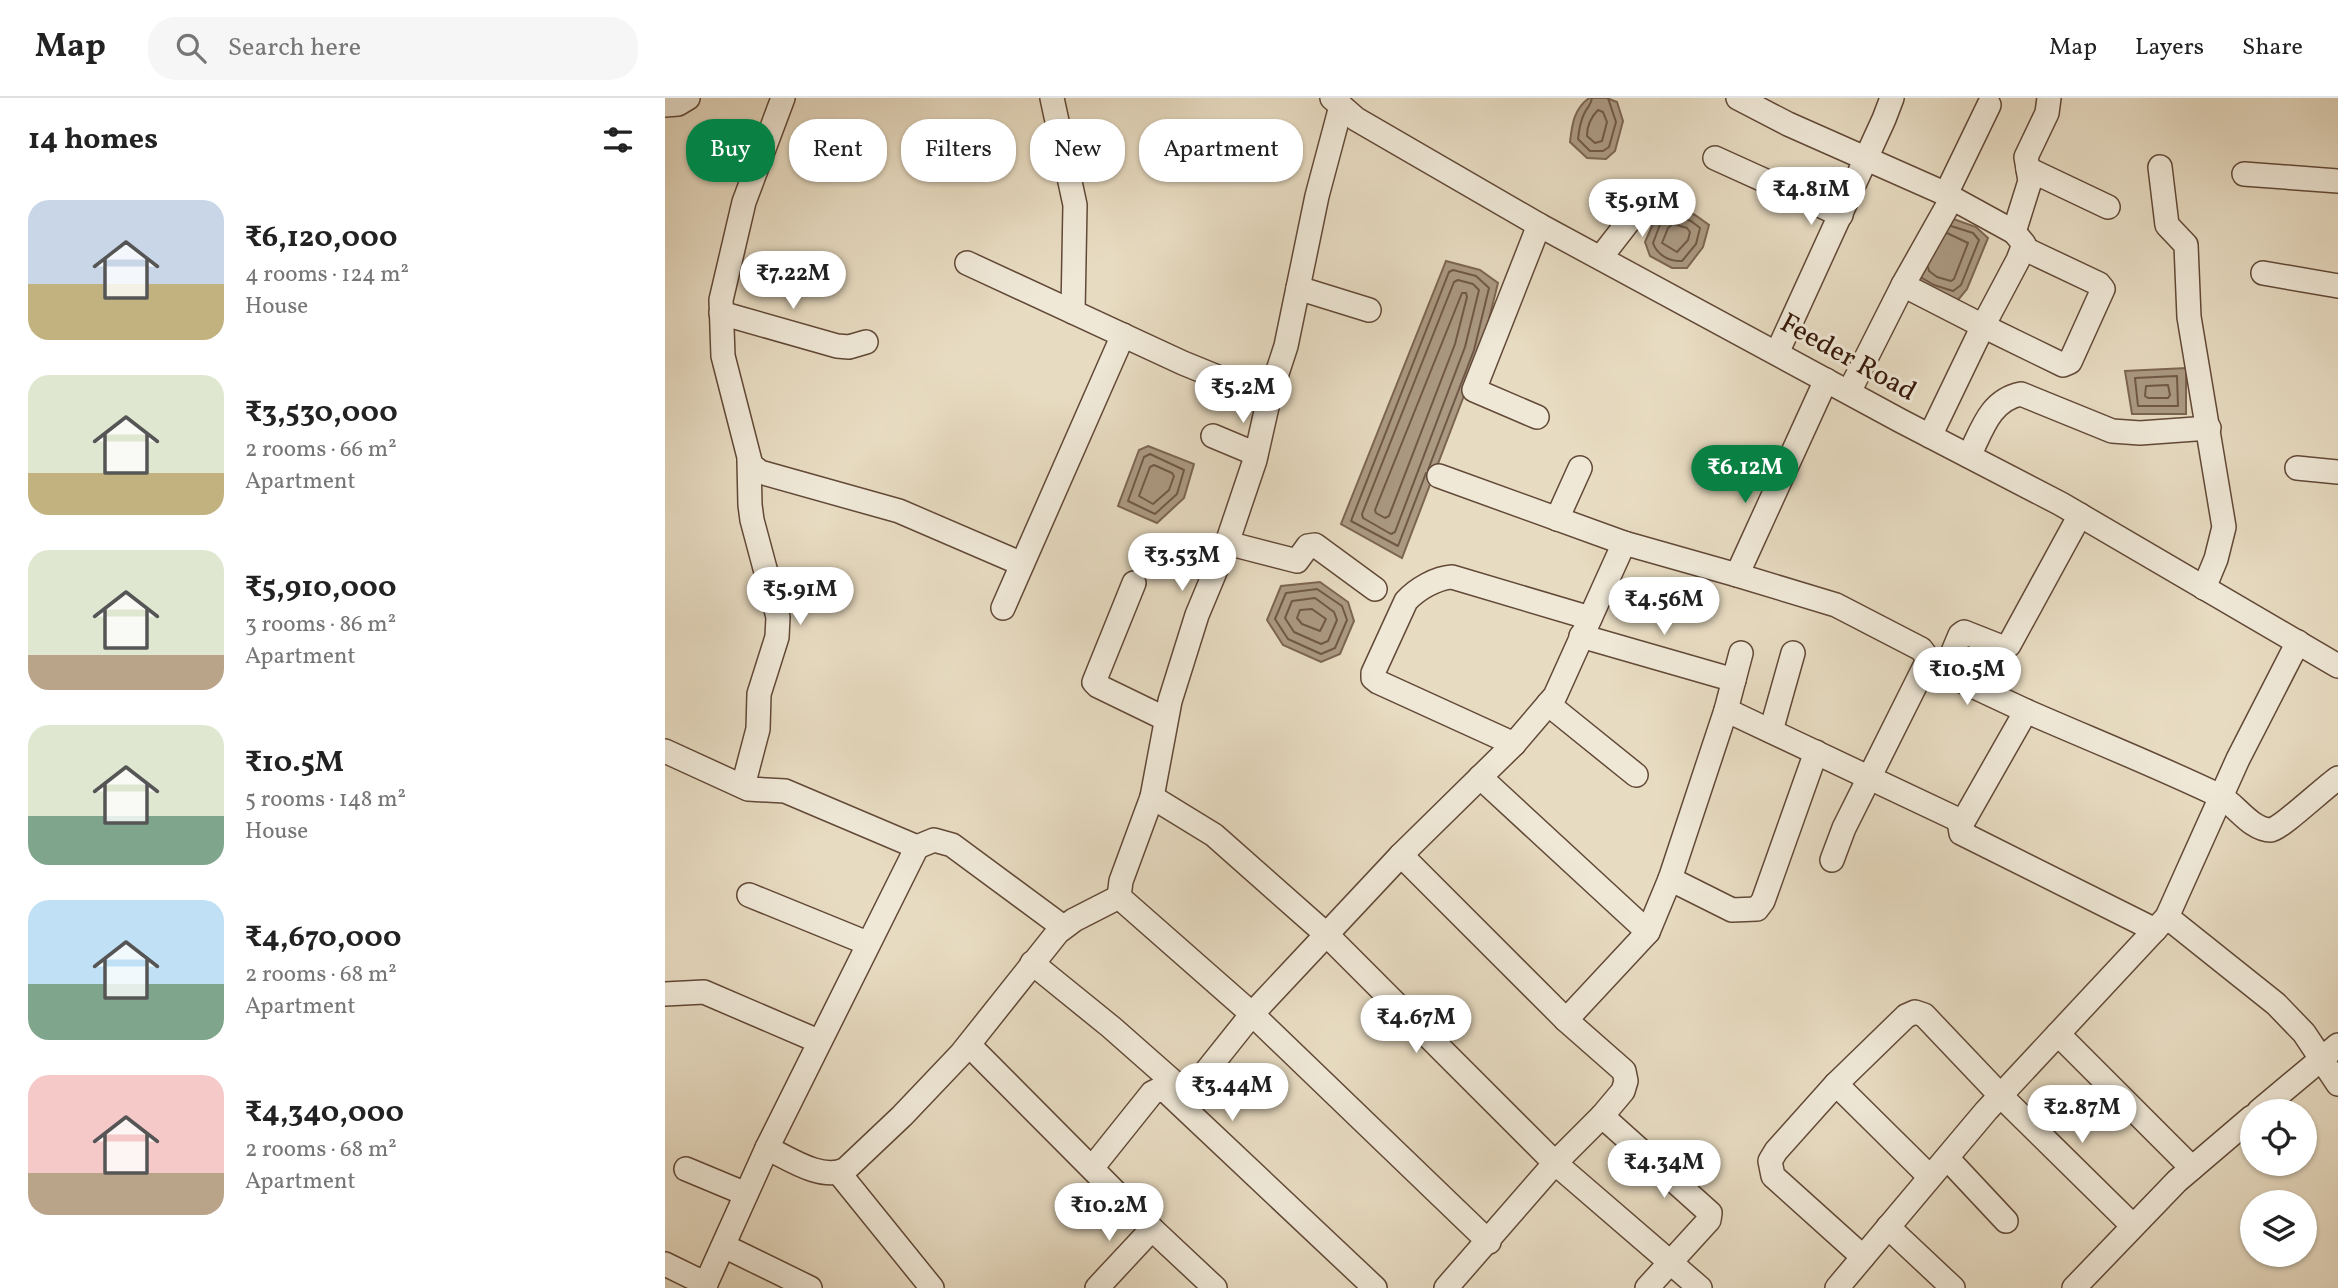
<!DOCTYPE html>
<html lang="en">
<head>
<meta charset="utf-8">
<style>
	:root { --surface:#fff; --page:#f6f6f6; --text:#222; --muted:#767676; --line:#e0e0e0; --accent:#0b8043 }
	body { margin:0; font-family:Vollkorn,serif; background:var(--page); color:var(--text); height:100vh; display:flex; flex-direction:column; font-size:26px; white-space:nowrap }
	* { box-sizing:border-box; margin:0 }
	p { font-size:23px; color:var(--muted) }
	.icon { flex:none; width:38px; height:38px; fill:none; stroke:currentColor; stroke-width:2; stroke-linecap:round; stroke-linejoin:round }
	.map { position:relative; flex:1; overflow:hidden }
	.side { display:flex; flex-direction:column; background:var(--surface); width:665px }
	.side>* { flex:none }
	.hud { position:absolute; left:21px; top:21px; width:665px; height:63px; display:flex; gap:14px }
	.buttons { position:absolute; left:1575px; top:1001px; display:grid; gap:14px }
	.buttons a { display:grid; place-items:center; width:77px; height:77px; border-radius:50%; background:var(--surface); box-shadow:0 2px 5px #0004; font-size:35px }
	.price { position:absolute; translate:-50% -60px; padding:0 16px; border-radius:24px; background:#fff; color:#222; font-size:23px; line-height:46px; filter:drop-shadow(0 2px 4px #0008) }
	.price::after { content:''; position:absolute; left:50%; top:42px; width:21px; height:16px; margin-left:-10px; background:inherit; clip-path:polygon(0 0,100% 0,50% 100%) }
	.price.current { background:var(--accent); color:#fff }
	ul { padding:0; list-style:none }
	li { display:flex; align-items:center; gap:21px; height:175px; padding:0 28px }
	li span { display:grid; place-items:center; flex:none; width:196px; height:140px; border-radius:21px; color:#555 }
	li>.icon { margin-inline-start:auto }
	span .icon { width:84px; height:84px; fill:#fffc; stroke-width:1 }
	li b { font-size:30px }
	h2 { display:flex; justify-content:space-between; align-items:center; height:84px; padding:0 28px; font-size:30px }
	.chip { padding:0 24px; border-radius:28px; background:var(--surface); box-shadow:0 2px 5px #0004; font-size:24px; line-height:63px }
	.chip.current { background:var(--accent); color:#fff }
	header { display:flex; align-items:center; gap:42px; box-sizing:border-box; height:98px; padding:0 35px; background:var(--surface); border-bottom:2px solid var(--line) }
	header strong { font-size:33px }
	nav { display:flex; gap:38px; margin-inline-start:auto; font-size:24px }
	.search { width:490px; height:63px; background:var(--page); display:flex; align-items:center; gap:18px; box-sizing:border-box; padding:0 24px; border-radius:28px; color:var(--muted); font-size:26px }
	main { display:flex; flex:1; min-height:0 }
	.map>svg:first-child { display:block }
</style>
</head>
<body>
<header>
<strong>Map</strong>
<div class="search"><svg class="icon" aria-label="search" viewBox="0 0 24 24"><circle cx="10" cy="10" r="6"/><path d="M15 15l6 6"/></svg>Search here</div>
<nav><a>Map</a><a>Layers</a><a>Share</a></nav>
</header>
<main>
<section class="side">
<h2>14 homes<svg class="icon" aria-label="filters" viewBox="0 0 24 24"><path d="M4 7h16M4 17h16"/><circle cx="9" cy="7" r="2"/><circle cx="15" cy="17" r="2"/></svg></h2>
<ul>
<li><span style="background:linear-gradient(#c9d6e8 60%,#c2b280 0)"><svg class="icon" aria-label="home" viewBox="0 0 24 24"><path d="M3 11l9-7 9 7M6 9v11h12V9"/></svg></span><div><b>₹6,120,000</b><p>4 rooms · 124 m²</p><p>House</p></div></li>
<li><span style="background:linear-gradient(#dfe7d0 70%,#c2b280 0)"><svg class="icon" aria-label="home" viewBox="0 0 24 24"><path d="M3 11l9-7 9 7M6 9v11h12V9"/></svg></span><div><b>₹3,530,000</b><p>2 rooms · 66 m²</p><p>Apartment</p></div></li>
<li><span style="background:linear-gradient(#dfe7d0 75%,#b9a48a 0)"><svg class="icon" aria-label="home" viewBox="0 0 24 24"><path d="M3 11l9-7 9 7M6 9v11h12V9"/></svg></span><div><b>₹5,910,000</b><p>3 rooms · 86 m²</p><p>Apartment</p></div></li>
<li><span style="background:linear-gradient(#dfe7d0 65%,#7fa58c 0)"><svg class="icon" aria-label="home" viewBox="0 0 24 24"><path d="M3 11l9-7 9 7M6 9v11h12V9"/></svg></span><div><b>₹10.5M</b><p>5 rooms · 148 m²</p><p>House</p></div></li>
<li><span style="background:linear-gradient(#bfe0f5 60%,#7fa58c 0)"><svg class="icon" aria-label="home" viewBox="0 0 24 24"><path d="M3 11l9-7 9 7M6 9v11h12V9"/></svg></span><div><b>₹4,670,000</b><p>2 rooms · 68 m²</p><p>Apartment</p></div></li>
<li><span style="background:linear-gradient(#f6c9c9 70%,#b9a48a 0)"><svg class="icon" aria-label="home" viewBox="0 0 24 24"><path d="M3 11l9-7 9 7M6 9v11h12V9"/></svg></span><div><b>₹4,340,000</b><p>2 rooms · 68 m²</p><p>Apartment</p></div></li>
</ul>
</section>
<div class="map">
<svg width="1673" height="1190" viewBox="0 0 1673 1190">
	<rect width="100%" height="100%" fill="#e7dbc1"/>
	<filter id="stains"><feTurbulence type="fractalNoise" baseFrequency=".00286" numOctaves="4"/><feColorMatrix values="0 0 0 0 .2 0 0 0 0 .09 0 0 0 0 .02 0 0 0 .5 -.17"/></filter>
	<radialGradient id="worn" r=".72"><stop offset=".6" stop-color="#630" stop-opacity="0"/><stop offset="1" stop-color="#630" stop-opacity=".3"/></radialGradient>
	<g fill="#ab9982" stroke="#7c6552" stroke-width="2">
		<path d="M924,0h18l10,4 6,19 -8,30 -9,8 -19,-1 -17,-16c2,-18 4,-33 19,-44z"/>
		<path d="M1006,107l24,10 14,10 -6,22 -16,21h-15l-22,-12 -5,-14 11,-25z"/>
		<path d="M1272,115l39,14 12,11 -21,51 -9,11 -28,-8 -19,-14z"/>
		<path d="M781,163l34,9 18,13 -17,68 -79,207 -61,-34z"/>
		<path d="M1521,270v46h-54l-7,-43z"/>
		<path d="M483,348l46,18 -10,34 -27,25 -39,-17 21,-56z"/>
		<path d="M655,484l28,20 6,19 -14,33 -19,8 -38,-17 -16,-25 14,-34z"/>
	</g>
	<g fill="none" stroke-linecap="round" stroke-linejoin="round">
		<g stroke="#705846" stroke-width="2">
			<path d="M927,0c-1,8 -5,9 -8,16 -4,8 -5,16 -6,25l12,12h13l6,-4 7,-25 -8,-24"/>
			<path d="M933,12l5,2 4,10 -5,19 -7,2 -8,-7c0,-10 4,-19 11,-26z"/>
			<path d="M1007,116l19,7 9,7 -4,16 -14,17c-12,1 -25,-6 -29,-18l8,-21z"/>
			<path d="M1008,126l14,4 3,4 -2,8 -11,12 -15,-9 6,-15z"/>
			<path d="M1263,169l1,4 8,6 14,4 3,-2 14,-36 -21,-10"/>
			<path d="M1257,180l12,7 19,6 8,-6 18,-45 -6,-7 -22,-7"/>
			<path d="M793,182l15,4 6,6 -14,57 -70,185 -4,2 -28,-16 -1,-4 92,-232z"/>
			<path d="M797,195h4l1,4 -12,47 -66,172 -4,2 -9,-5 -1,-3z"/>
			<path d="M1512,278l1,30h-40l-3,-28z"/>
			<path d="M1503,287l2,10 -2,3h-20l-3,-2 1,-10z"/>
			<path d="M485,356l34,16 -7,24 -22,20 -27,-13 16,-44z"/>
			<path d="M489,367l18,8 2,3 -5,14 -16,14 -14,-8 11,-29z"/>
			<path d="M761,375l-28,73 -47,-25 98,-249 4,-2 23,6 13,12 -15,62 -46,120"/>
			<path d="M652,491l25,17 5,14 -12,28 -14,6 -33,-15 -13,-20 11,-26z"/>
			<path d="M650,500l19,14 3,8 -9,21 -7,3 -27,-12 -9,-14 7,-17z"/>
			<path d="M647,511l14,10 -6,12 -18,-7 -5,-6 3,-8z"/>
		</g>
		<g stroke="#624937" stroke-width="26">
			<g id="minor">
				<path d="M118,0l-39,104 -23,98 2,56 28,109 9,7 139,39 123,53"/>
				<path d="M387,0l23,107 -2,107"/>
				<path d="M667,0l24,21 183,106 362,196 160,83 277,162"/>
				<path d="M1073,0l50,26 158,70"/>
				<path d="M0,7l13,-1 10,-6"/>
				<path d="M676,8l-24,90 -31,150 -17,52 -14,62 -28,83 -30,72 -27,86 -18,96 -31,84 -2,16 133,117 237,228"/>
				<path d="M1050,60l126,57"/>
				<path d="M1495,69l7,58 19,20 3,72 35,210 -8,32 -12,29"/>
				<path d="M1363,71l80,38"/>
				<path d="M1579,76l94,7"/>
				<path d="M1349,134l16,-51 -4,-24 21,-44 2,-15"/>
				<path d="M936,159l49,-63"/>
				<path d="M302,165l216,100 86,35"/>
				<path d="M1598,175l75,13"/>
				<path d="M1238,187l80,41 35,-66 6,-16 -10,-12 -62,-34"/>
				<path d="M633,190l71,22"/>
				<path d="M56,215l116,33 12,1 17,-5"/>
				<path d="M1112,255l107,-234 8,-21"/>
				<path d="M1184,294l54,-107 49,-87 -6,-4 43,-89"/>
				<path d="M872,319l-63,-27 65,-165"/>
				<path d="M548,338l43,18"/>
				<path d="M1265,338l53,-110 80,39 7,-3 33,-73 -4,-5 -76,-36"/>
				<path d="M1304,358c13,-26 21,-56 52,-62l91,37 28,2 69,-5"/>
				<path d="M1632,370l41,4"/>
				<path d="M774,378l185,67 113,32 89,-195"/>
				<path d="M892,421l23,-51"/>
				<path d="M562,445l70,18 11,-15 7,-1 60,44"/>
				<path d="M1072,477l99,30 85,44 6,8 -1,7 -82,164 -12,32"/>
				<path d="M469,485l-40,99 4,4 68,33"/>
				<path d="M338,510l120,-273"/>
				<path d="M916,538l153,44"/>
				<path d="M1267,569l94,44"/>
				<path d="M1279,575l16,-38 4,-3 38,15 7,-2 71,-130"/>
				<path d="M883,606l88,71"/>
				<path d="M1061,612l237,112"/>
				<path d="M1106,633l22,-78"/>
				<path d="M849,646l-136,-62 -5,-4v-5l33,-72c11,-12 30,-23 46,-24l138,41"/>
				<path d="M0,653l83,38 37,2 132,56"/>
				<path d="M815,679l168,155"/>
				<path d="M78,688l15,-57 1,-35 18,-57 1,-20 -26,-97 -2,-15 -1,-44"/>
				<path d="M487,699l62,38 113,100 228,228 145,125"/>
				<path d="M736,757l165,165 58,51 2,10 -3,10 -21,25 -47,47 -109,125"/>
				<path d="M1005,781l62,31 25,-1 6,-8 53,-149"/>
				<path d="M84,797l118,48"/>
				<path d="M1502,819l109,87 28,29 34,51"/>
				<path d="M1490,832l-194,-97 -1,-6 66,-116c64,28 129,54 192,84 17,8 32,35 53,35 8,0 55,-44 67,-52"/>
				<path d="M367,865l79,64 76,67"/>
				<path d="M0,896l39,-2 114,49"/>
				<path d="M901,922l82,-88 22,-53 56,-169 15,-57"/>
				<path d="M1393,936l134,134"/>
				<path d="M304,947l183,184 63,59"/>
				<path d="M1171,986l94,93"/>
				<path d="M516,1005l71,-89 149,-159 113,-111 41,-48 69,-153"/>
				<path d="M1594,1013l79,-66"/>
				<path d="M937,1018l108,97 -1,7 -62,68"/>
				<path d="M102,1050c21,10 56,34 79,21l56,-53 59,-62 97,-122 16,-12 45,-23"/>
				<path d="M1282,1060l59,63"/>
				<path d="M427,1070l60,-75 6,-3 8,1 209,197"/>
				<path d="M21,1071l60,25"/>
				<path d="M174,1075l93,115"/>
				<path d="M1223,1129l65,61"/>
				<path d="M59,1148l86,42"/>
				<path d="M1198,1159l-90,-81 -3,-15 6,-10 60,-67 70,-68 9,-4 9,3 77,81 132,130"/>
				<path d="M0,1166l41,20"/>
				<path d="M39,1190l63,-140 150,-301 17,-7 18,5 111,82"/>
				<path d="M432,1190l55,-59"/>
				<path d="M1172,1190l149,-177 181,-194 71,-158 60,-117"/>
				<path d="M1409,1190l103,-107 75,-64"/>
			</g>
		</g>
		<use href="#minor" stroke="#efe8d7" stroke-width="23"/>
	</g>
	<g text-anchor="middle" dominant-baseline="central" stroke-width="6" stroke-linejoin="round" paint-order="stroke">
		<g font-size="28" fill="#361809" stroke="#efe8d7">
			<text transform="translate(1183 260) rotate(29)">Feeder Road</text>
		</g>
	</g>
	<rect width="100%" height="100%" filter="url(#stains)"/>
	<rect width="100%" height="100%" fill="url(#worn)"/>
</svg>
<div class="buttons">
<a><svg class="icon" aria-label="locate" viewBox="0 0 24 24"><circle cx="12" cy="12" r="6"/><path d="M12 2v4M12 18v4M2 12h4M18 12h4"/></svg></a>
<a><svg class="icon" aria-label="layers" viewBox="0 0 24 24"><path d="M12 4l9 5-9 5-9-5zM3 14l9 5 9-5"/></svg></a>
</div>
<b class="price" style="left:1146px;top:129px">₹4.81M</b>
<b class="price" style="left:977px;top:141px">₹5.91M</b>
<b class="price" style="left:128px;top:213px">₹7.22M</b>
<b class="price" style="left:578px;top:327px">₹5.2M</b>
<b class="price current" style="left:1080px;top:407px">₹6.12M</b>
<b class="price" style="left:517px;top:495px">₹3.53M</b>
<b class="price" style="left:135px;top:529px">₹5.91M</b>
<b class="price" style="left:999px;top:539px">₹4.56M</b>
<b class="price" style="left:1302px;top:609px">₹10.5M</b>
<b class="price" style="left:751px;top:957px">₹4.67M</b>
<b class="price" style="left:567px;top:1025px">₹3.44M</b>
<b class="price" style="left:1417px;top:1047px">₹2.87M</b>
<b class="price" style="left:999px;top:1102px">₹4.34M</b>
<b class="price" style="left:444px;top:1145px">₹10.2M</b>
<div class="hud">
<a class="chip current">Buy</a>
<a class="chip">Rent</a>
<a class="chip">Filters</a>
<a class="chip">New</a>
<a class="chip">Apartment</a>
</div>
</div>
</main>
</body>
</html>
